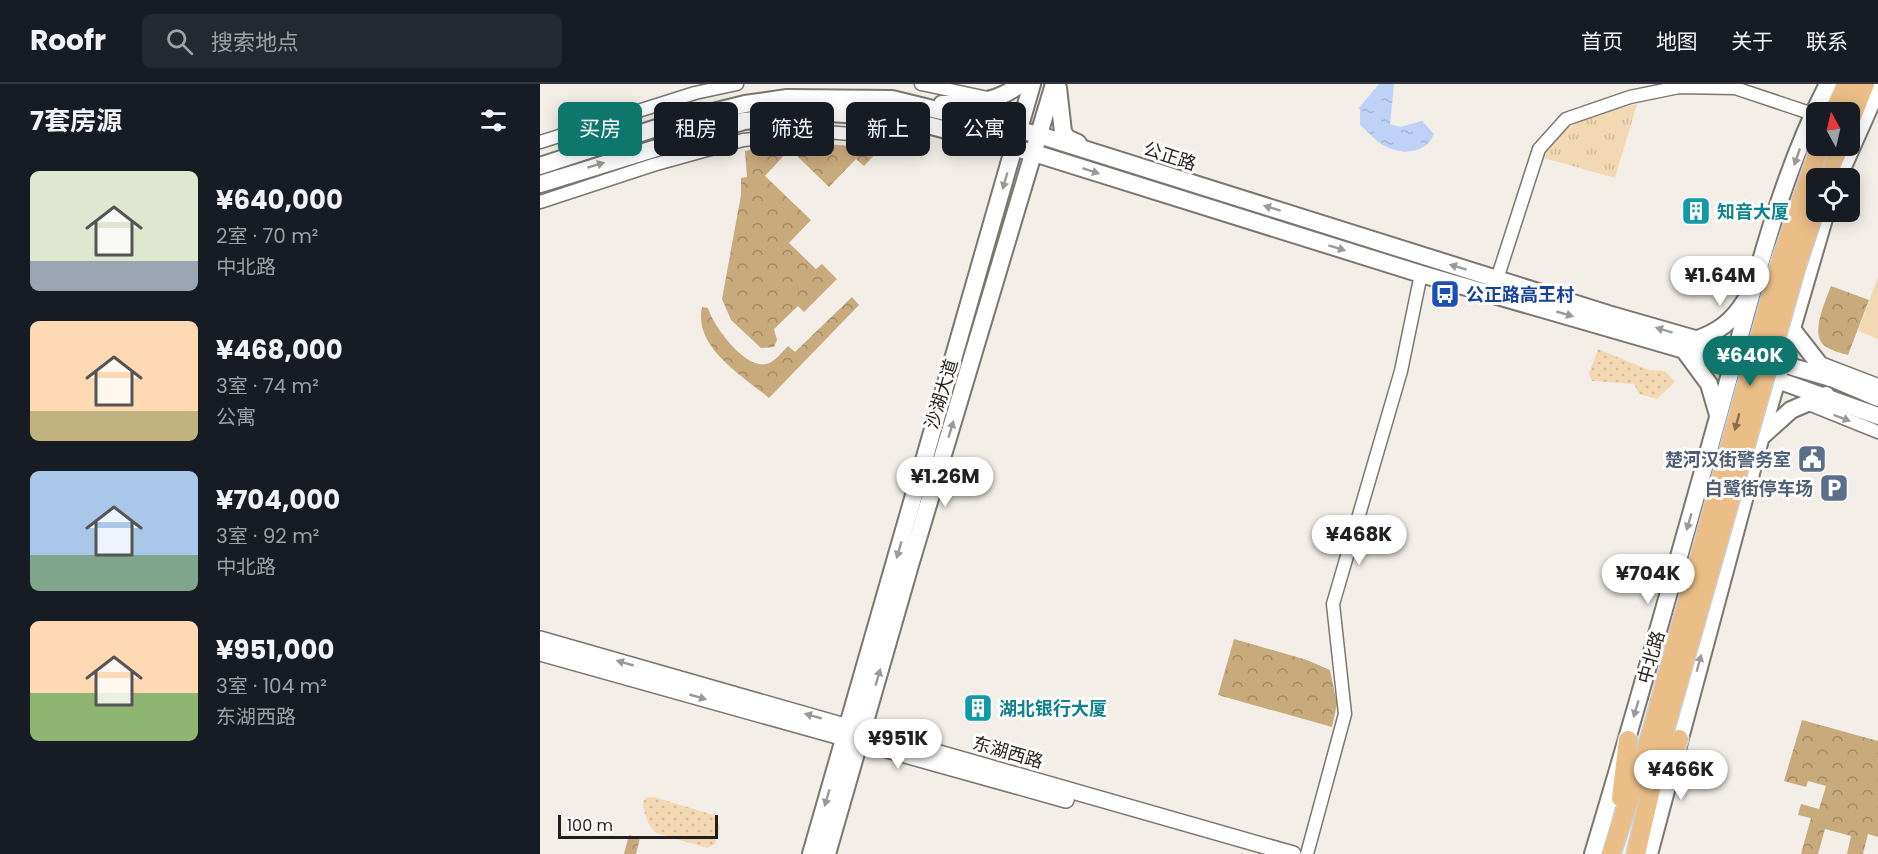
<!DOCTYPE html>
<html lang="zh">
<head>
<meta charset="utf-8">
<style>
	:root { --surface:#171b24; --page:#242831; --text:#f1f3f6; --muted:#9ea1a6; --line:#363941; --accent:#0f766e }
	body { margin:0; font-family:Poppins,"Noto Sans SC",sans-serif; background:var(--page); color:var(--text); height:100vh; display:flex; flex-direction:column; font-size:22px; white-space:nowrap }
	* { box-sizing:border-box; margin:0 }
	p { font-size:20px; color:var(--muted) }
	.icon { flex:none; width:33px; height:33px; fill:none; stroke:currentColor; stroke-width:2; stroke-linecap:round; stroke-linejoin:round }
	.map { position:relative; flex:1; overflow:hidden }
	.details { display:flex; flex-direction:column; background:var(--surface); width:540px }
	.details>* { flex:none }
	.guide { position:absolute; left:18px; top:18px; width:570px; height:54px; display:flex; gap:12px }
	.needle { width:39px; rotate:352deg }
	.tools { position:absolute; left:1266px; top:18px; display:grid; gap:12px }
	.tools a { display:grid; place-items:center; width:54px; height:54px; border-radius:9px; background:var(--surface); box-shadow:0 3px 15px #0003; font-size:30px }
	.scale { position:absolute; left:18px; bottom:15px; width:160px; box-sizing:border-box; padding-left:6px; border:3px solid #211f1d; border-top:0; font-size:16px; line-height:21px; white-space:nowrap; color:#211f1d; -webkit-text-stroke:4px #fefcfa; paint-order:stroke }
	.price { position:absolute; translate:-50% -51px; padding:0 14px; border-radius:21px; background:#fff; color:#222; font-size:20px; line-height:39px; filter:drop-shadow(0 2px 3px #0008) }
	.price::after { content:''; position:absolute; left:50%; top:36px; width:18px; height:14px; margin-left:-9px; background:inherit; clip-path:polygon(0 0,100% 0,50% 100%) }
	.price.selected { background:var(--accent); color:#fff }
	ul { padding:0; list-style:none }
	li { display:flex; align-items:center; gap:18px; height:150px; padding:0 30px }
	li span { display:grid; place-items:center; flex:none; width:168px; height:120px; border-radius:9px; color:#555 }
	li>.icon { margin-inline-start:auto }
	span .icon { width:72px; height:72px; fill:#fffc; stroke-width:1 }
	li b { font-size:26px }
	h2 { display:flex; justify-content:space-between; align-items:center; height:72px; padding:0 30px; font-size:26px }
	.tag { padding:0 21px; border-radius:9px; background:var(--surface); box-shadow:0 3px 15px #0003; font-size:21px; line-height:54px }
	.tag.selected { background:var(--accent); color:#fff }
	header { display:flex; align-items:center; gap:36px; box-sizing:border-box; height:84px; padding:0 30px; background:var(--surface); border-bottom:2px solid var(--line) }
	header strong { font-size:28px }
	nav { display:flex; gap:33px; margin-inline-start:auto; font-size:21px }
	.search { width:420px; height:54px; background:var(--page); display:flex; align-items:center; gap:15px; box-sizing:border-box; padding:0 21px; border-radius:9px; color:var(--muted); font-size:22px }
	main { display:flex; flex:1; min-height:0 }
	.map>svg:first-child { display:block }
</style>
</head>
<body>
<header>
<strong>Roofr</strong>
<div class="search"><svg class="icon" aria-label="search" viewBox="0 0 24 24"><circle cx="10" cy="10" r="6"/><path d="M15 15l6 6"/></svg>搜索地点</div>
<nav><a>首页</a><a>地图</a><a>关于</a><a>联系</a></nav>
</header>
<main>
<section class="details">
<h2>7套房源<svg class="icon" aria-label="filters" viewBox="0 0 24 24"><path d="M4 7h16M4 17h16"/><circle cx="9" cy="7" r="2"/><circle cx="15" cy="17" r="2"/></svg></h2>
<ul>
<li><span style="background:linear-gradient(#dfe7d0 75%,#9aa5b1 0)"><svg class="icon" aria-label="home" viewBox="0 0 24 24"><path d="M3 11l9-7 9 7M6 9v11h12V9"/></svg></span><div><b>¥640,000</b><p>2室 · 70 m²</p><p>中北路</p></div></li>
<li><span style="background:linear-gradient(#ffd9b3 75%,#c2b280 0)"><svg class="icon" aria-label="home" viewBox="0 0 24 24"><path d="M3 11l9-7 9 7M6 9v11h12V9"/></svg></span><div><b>¥468,000</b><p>3室 · 74 m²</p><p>公寓</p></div></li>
<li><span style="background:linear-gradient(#a9c7e8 70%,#7fa58c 0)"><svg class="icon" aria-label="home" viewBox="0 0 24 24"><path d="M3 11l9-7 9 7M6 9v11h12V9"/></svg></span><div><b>¥704,000</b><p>3室 · 92 m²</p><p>中北路</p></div></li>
<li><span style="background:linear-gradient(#ffd9b3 60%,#8fb573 0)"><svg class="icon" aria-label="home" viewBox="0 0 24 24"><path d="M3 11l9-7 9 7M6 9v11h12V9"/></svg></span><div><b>¥951,000</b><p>3室 · 104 m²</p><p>东湖西路</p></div></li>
</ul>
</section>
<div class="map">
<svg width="1338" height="770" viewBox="0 0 1338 770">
	<defs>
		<pattern id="grass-dots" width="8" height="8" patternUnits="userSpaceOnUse" patternTransform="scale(1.5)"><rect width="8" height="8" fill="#f3d9b3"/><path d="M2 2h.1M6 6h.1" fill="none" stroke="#d0ba9a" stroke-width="1.8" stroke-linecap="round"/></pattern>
		<pattern id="forest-crowns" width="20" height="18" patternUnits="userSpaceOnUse" patternTransform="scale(1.5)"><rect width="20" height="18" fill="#c9aa7c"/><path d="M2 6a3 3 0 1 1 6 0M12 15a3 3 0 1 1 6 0" fill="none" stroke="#a38a65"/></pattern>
		<pattern id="park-tufts" width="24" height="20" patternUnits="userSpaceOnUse" patternTransform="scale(1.5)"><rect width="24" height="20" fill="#f3d9b3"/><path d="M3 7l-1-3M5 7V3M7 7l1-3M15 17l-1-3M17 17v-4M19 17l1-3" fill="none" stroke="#d0ba9a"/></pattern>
		<pattern id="water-ripples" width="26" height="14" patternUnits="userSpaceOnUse" patternTransform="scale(1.5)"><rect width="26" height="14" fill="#bed2f8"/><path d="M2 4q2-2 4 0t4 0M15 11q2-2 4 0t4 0" fill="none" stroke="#a3b4d4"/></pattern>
	</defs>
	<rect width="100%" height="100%" fill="#f3efe8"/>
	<g fill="url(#grass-dots)">
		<path d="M1058,265l51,21 16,1 10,11 -18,17 -18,-5 -5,-10 -42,-3 -3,-8z"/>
		<path d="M108,713h6l60,18 6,12 -5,17 -8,4 -51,-15c-8,-7 -13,-21 -13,-32z"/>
	</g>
	<g fill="url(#forest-crowns)">
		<path d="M277,59l63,6 -16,17 -8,-7 -27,28 -39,-38 -25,27 46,44 -22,23 27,26 6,-5 15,15 -33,33 -6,-6 -24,23 3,11 -3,7 -13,1 -30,-28 -9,-21 19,-104v-17l6,-1 -2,-26 33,-6z"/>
		<path d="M1291,202l38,14 -21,55c-7,-2 -16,-4 -23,-9 -16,-11 1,-46 6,-60z"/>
		<path d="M312,213l7,8 -90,93c-27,-23 -76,-51 -67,-91l6,1c5,18 37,61 58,56 9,-2 16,-12 22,-18l7,6z"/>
		<path d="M694,555l73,21 23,10 7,34 -5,23 -114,-32z"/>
		<path d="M1262,636l76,21v96l-10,-3 -5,20h-16l4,-18 -26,-7 -7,25h-17l10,-36 -13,-3 3,-11 18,5 7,-23 -18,-5 -2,6 -22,-6z"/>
		<path d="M89,751l11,3 -4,16h-12z"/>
	</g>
	<path fill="url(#park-tufts)" d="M1097,20l-22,74 -71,-20c13,-38 59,-45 93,-54z"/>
	<path fill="#f3d9b3" d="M1338,193v62l-20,-8z"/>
	<path fill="url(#water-ripples)" d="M839,0h15l-4,40 10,3 22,-6 12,13c-9,23 -40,21 -57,7 -6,-5 -10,-11 -17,-16v-16h-2z"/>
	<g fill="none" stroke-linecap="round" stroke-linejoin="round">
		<g stroke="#7a7670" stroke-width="15">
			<g id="minor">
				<path d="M381,0l67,14"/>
				<path d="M0,58l155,-49 42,-9"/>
				<path d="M0,118l113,-37 90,-25 83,-8 61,5 42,-12"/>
				<path d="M957,195l42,-130 27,-30 64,-22 49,-10 56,1 78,26"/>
				<path d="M1278,278l60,23"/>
				<path d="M1266,319l72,29"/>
				<path d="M767,770l38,-140 -12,-110 68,-233 20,-97"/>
			</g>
		</g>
		<g stroke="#7a7670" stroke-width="18">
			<g id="tertiary">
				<path d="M0,555l753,215"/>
				<path d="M0,569l526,147"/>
			</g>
		</g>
		<g stroke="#7a7670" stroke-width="20">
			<g id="secondary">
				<path d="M518,4l5,44 4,6 11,5"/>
				<path d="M402,20c29,0 55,-1 78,-20"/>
				<path d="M0,82l141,-46 64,-16 42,-6 105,1 147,36 569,179 223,64 47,20"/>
				<path d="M1298,94l40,-90"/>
				<path d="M0,100l204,-63 84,-8 69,4 137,36 387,121 312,90 145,52"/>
				<path d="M1251,244l39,50"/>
				<path d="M1155,256c23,-8 37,-18 50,-39"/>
				<path d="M1144,266l25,34 9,31"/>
				<path d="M1221,353l30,-27 35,-15"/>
				<path d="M271,770l221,-770"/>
				<path d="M287,770l83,-289 144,-481"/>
				<path d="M1053,770c44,-146 85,-293 126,-440 30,-108 57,-230 109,-330"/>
				<path d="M1109,770l116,-433 61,-209"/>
			</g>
		</g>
		<g stroke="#cececd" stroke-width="21">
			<g id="primary">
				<path d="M1294,28l12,-28"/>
				<path d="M1310,38l15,-38"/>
				<path d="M1286,94l14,-32"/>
				<path d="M1123,696l16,-41"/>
				<path d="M1081,714l7,-58"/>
				<path d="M1071,770l41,-123"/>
				<path d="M1096,770l28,-121"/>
			</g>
		</g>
		<use href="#minor" stroke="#fff" stroke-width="12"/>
		<use href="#tertiary" stroke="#fff" stroke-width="15"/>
		<use href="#secondary" stroke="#fff" stroke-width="16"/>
		<use href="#primary" stroke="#ebbe88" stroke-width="18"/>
		<g stroke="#cececd" stroke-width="21" stroke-linecap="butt">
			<g id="primary-bridge">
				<path d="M1112,647l128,-468 40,-117"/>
				<path d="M1124,649l132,-465 20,-61"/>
			</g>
		</g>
		<use href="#primary-bridge" stroke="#ebbe88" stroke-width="18"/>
	</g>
	<defs><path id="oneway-solid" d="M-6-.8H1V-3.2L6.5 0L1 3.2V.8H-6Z" transform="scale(1.5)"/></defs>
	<g fill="#9b9a99">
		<use href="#oneway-solid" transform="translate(1257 73) rotate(109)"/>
		<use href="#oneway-solid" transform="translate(56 81) rotate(-17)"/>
		<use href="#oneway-solid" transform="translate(551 87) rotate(18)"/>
		<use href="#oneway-solid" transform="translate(465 97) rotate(106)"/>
		<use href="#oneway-solid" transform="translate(732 124) rotate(-163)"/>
		<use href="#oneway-solid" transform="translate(797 164) rotate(17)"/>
		<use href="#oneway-solid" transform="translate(918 183) rotate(-163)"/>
		<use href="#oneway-solid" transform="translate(1025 230) rotate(16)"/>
		<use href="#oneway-solid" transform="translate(1124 246) rotate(-163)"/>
		<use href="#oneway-solid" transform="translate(1302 334) rotate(21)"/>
		<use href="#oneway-solid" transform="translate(411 345) rotate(-73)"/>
		<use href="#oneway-solid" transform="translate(1149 438) rotate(106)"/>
		<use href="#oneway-solid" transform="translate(359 466) rotate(106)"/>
		<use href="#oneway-solid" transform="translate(85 579) rotate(-164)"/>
		<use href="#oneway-solid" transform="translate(1159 579) rotate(-75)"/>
		<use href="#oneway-solid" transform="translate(338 593) rotate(-74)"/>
		<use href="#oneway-solid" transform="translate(158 613) rotate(16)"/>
		<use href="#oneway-solid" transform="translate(1096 625) rotate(106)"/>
		<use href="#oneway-solid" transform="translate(273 632) rotate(-164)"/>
		<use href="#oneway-solid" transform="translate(287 714) rotate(106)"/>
	</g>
	<use fill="#866e52" href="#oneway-solid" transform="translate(1197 338) rotate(105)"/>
	<defs>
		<g id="building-square" transform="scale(1.5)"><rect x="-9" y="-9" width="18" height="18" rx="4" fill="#0f9aa8" stroke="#fefcfa"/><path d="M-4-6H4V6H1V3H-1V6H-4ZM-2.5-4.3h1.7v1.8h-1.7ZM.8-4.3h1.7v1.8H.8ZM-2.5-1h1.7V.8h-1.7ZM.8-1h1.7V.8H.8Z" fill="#fff"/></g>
		<g id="bus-square" transform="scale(1.5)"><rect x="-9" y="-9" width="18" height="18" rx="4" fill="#1a4fb4" stroke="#fefcfa"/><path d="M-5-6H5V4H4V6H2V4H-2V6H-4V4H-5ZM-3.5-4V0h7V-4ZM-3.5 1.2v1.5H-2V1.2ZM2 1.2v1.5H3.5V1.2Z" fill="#fff"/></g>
		<g id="civic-square" transform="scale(1.5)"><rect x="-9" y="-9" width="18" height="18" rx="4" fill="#5c6f8a" stroke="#fefcfa"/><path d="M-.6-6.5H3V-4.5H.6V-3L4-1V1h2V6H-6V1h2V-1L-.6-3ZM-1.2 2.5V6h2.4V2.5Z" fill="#fff"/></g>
		<g id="parking-square" transform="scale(1.5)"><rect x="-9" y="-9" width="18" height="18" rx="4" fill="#5c6f8a" stroke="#fefcfa"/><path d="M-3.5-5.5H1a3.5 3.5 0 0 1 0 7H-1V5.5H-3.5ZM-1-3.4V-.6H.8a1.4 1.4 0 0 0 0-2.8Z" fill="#fff"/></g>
	</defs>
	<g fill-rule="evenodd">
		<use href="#building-square" x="1156" y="127"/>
		<use href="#bus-square" x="905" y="210"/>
		<use href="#civic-square" x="1272" y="375"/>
		<use href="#parking-square" x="1294" y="404"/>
		<use href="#building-square" x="438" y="624"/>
	</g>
	<g text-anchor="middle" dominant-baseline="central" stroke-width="6" stroke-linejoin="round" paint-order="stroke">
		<g font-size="18" fill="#211f1d" stroke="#fefcfa">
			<text transform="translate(630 72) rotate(18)">公正路</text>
			<text transform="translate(401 310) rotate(-73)">沙湖大道</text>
			<text transform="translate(1111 573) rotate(-74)">中北路</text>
			<text transform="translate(468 668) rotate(16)">东湖西路</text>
		</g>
		<g font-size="18" font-weight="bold" fill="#0d838f" stroke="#fefcfa" text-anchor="start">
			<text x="1177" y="127">知音大厦</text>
			<text x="459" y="624">湖北银行大厦</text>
		</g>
		<g font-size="18" font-weight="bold" fill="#164399" stroke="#fefcfa" text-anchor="start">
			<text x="926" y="210">公正路高王村</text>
		</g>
		<g font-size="18" font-weight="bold" fill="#4e5e75" stroke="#fefcfa" text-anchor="end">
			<text x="1251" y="375">楚河汉街警务室</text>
			<text x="1273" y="404">白鹭街停车场</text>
		</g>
	</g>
</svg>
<div class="tools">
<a><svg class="needle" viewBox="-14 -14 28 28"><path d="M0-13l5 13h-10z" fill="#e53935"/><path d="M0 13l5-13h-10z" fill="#9ea1a6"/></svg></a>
<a><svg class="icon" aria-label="locate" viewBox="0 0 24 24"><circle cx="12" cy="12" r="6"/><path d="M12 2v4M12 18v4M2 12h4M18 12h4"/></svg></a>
</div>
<div class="scale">100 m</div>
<b class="price" style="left:1180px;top:223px">¥1.64M</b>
<b class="price selected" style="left:1210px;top:303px">¥640K</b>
<b class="price" style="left:405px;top:424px">¥1.26M</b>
<b class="price" style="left:819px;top:482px">¥468K</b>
<b class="price" style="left:1108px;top:521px">¥704K</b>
<b class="price" style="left:358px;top:686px">¥951K</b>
<b class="price" style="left:1141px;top:717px">¥466K</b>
<div class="guide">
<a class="tag selected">买房</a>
<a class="tag">租房</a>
<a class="tag">筛选</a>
<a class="tag">新上</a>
<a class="tag">公寓</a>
</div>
</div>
</main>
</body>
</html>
